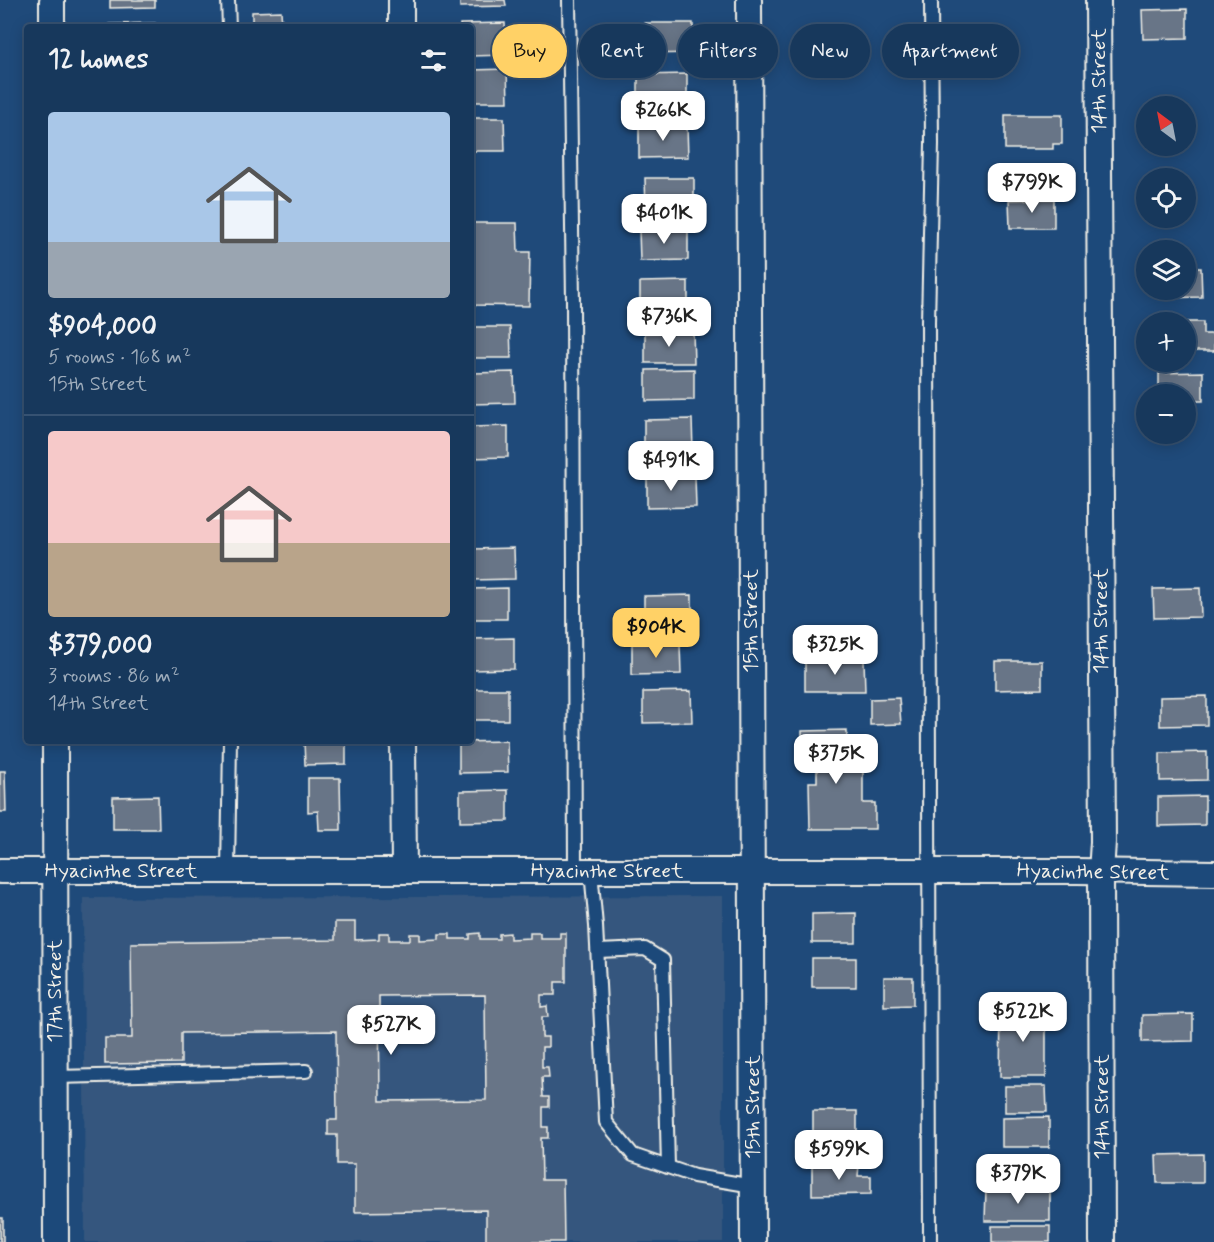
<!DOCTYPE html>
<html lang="en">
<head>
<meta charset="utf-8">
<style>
	:root { --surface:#17385c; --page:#203f62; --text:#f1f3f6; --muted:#9eacbb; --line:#365272; --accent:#ffd166 }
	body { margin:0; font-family:Mynerve,sans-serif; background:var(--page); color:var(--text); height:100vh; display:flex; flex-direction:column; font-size:22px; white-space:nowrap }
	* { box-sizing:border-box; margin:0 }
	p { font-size:20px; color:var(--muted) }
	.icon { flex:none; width:33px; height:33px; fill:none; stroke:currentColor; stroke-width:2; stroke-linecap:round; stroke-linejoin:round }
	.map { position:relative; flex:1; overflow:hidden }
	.details { position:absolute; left:24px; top:24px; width:450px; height:720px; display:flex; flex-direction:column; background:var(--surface); border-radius:6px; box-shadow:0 3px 15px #0003,0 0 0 2px var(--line) }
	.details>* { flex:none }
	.guide { position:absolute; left:492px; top:24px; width:570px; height:54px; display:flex; gap:12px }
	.needle { width:39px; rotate:328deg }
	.fabs { position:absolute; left:1136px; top:96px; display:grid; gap:12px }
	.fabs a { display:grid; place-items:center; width:60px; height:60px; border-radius:50%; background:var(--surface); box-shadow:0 3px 15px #0003,0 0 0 2px var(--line); font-size:30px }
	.price { position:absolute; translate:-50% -51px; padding:0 14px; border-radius:12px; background:#fff; color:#222; font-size:20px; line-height:39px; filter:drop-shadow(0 2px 3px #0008) }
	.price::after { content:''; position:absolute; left:50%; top:36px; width:18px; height:14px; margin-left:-9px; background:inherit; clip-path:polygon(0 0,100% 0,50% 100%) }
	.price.current { background:var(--accent); color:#111 }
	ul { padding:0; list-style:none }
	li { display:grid; align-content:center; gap:12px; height:318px; padding:0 24px }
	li+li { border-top:2px solid var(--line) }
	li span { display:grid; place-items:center; height:186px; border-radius:6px; color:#555 }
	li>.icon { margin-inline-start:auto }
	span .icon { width:108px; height:108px; fill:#fffc; stroke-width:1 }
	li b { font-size:26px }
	h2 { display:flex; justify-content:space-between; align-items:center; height:72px; padding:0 24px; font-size:26px }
	.tag { padding:0 21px; border-radius:27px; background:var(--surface); box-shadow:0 3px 15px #0003,0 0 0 2px var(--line); font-size:21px; line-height:54px }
	.tag.current { background:var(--accent); color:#111 }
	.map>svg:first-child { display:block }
</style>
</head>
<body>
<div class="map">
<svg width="1214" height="1242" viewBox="0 0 1214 1242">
	<rect width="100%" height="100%" fill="#1f4a7a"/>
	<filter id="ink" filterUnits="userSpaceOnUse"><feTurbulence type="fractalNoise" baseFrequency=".0167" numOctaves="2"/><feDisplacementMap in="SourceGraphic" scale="12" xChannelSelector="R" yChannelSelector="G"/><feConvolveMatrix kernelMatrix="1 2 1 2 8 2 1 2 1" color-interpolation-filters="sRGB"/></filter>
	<g filter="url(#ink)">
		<path fill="#35577e" d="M723,896v346h-638l-2,-344z"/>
		<g fill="#687587" stroke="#f4f1e8" stroke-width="1.5" fill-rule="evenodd">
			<path d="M110,0h45v7l-45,1z"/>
			<path d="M460,0h45l1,6 -46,1z"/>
			<path d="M1187,9v29l-44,1 -1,-29z"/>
			<path d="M281,11l1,16h-30v-15z"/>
			<path d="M155,23v4h-46v-3z"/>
			<path d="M505,23l1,32 -35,1v-29h-11v-3z"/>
			<path d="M645,23h48v30l-48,1z"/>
			<path d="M507,69l1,33h-37v-32z"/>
			<path d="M687,74v31l-49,1v-31z"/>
			<path d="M1005,115h57v29h-9v5h-48z"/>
			<path d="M471,118h33l1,33h-34z"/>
			<path d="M687,126l1,31 -49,1v-31z"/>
			<path d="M645,178h49v30l-48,1z"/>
			<path d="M1054,199v29h-44l-1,-28z"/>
			<path d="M471,223h46l1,29h12l-1,54 -58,-1z"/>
			<path d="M688,229v31l-48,1 -1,-31z"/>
			<path d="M1185,268h16l1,29 -45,1v-8h28z"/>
			<path d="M688,281v31l-48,1v-31z"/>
			<path d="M1158,322h45v12h11v17h-29v-29z"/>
			<path d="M471,327h39l1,31h-40z"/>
			<path d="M693,332l1,31h-49v-30z"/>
			<path d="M694,369v31l-48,1v-31z"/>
			<path d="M514,372l1,31 -44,1v-31z"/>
			<path d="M1203,372v29h-18v-7h-26v-21z"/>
			<path d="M692,419l1,31 -49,1v-31z"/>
			<path d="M508,426v31l-37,1v-31z"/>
			<path d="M695,476l1,31 -49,1v-31z"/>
			<path d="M514,548l1,31 -44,1v-31z"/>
			<path d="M507,588v31h-36v-30z"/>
			<path d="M1200,588l1,29 -47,1 -1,-29z"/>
			<path d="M692,595v31l-48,1v-31z"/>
			<path d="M514,638v31l-43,1v-31z"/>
			<path d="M632,644h48l1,30 -49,1z"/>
			<path d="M864,660l1,31h-60v-30z"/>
			<path d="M995,661h47v28l-47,1z"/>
			<rect x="471" y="689" width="37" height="31"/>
			<path d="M691,691l1,31 -49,1v-31z"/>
			<path d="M1207,696v29l-47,1v-29z"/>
			<path d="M899,698l2,26 -31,1v-26z"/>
			<path d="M847,730v37h16v36h12v26h-65l-1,-47h8v-14h7l-1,-9h-21v-28z"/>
			<path d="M304,741h42v23l-41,1z"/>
			<path d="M507,741l1,31 -49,1v-31z"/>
			<path d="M1207,752v28l-47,1v-28z"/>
			<path d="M0,771h5l1,41h-6z"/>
			<path d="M308,778h32l1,52h-22l-1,-19 -10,1z"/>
			<path d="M508,790v31l-48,1v-31z"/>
			<path d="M158,796l1,33h-46v-32z"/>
			<path d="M1205,796v29l-47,1v-29z"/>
			<path d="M856,913v30h-44v-29z"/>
			<path d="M335,922h20v18l24,-1v-6h10v7h21v-6h10v6l19,-1v-5h11v5h20v-5l10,-1v6h19v-5l11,-1v6l20,-1v-5h10v5h20v-5h6v49h-11v13h-14v12l6,-1 1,11h-6v20h6v10h-6v20h6l1,10h-7l1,20h6v10h-6v20h5v11h-7l1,42h21l1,62h-78v-32l-131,2v-48h-18v-29h-9v-15h9l-1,-89 -155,2v30l-76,1v-26h27l-1,-95 204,-3zM485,995l1,105 -106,1 -1,-105z"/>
			<rect x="812" y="958" width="44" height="29"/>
			<path d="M884,977h29v28l-29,1z"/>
			<path d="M1001,1009l45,1v67h-46z"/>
			<path d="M1193,1014v27l-51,1v-27z"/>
			<path d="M1005,1086h41l1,26h-42z"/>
			<rect x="813" y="1111" width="44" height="29"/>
			<path d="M1049,1117v30h-47v-29z"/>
			<path d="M1203,1154v29h-46l-1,-28z"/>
			<path d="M812,1165h47l-1,11h13v18l-59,1z"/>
			<path d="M986,1189h64v32h-65z"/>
			<rect x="0" y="1218" width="3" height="24"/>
			<rect x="992" y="1226" width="58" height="16"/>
		</g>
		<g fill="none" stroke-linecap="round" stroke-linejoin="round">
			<g stroke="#f4f1e8" stroke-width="16">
				<g id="service">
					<path d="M228,0l1,27"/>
					<path d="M569,0l4,301 2,570"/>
					<path d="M228,871l2,-130"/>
					<path d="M591,871l5,55 10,196 27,33 61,21 59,10"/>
					<path d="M598,951l47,-2 18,11 5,207"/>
					<path d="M56,1077l250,-6"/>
					<path d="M930,1242l-2,-920 4,-178 -1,-144"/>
				</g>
			</g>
			<g stroke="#f4f1e8" stroke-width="28">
				<g id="minor">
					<path d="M52,0v27"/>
					<path d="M401,0v27"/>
					<path d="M749,0l4,1242"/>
					<path d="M1098,0l5,842 -2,30 1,370"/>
					<path d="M55,741l1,501"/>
					<path d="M403,741l1,130"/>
					<path d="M0,871h1077l137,2"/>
				</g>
			</g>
			<use href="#service" stroke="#1f4a7a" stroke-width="12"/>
			<use href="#minor" stroke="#1f4a7a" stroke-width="24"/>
		</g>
	</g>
	<g text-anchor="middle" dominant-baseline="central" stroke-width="5" stroke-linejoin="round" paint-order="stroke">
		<g font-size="21" fill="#f4f1e8" stroke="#1f4a7a">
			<text transform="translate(1099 81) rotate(-90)">14th Street</text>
			<text transform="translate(751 621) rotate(-90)">15th Street</text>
			<text transform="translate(1101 621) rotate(-90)">14th Street</text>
			<text x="121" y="871">Hyacinthe Street</text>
			<text x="607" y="871">Hyacinthe Street</text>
			<text transform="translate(1093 872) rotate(1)">Hyacinthe Street</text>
			<text transform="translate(55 991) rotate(-90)">17th Street</text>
			<text transform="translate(753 1107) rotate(-90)">15th Street</text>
			<text transform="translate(1102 1107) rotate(-90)">14th Street</text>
		</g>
	</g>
</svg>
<div class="fabs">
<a><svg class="needle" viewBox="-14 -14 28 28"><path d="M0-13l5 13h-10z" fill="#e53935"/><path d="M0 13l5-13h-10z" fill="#9eacbb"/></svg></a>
<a><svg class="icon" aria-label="locate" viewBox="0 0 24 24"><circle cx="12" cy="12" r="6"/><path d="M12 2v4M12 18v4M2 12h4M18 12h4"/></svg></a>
<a><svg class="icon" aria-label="layers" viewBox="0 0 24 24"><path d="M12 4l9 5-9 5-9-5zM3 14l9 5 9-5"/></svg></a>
<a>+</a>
<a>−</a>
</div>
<b class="price" style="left:663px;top:142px">$266K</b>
<b class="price" style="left:1032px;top:214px">$799K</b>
<b class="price" style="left:664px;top:245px">$401K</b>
<b class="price" style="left:669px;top:348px">$736K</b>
<b class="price" style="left:671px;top:492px">$491K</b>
<b class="price current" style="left:656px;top:659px">$904K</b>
<b class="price" style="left:835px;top:676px">$325K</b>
<b class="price" style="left:836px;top:785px">$375K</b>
<b class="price" style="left:1023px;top:1043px">$522K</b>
<b class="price" style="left:391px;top:1056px">$527K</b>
<b class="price" style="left:839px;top:1181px">$599K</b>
<b class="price" style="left:1018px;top:1205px">$379K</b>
<div class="guide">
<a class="tag current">Buy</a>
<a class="tag">Rent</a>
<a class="tag">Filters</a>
<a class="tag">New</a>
<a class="tag">Apartment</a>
</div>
<section class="details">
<h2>12 homes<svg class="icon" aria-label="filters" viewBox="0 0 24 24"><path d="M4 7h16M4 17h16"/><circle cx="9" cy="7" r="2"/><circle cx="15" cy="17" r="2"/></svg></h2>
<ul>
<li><span style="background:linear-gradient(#a9c7e8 70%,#9aa5b1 0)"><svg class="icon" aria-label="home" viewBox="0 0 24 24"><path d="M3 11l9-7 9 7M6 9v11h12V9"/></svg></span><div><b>$904,000</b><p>5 rooms · 168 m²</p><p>15th Street</p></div></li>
<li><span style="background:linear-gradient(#f6c9c9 60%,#b9a48a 0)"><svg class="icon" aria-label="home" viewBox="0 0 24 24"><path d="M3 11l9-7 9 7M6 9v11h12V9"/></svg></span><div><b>$379,000</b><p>3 rooms · 86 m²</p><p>14th Street</p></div></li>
</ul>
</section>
</div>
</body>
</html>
